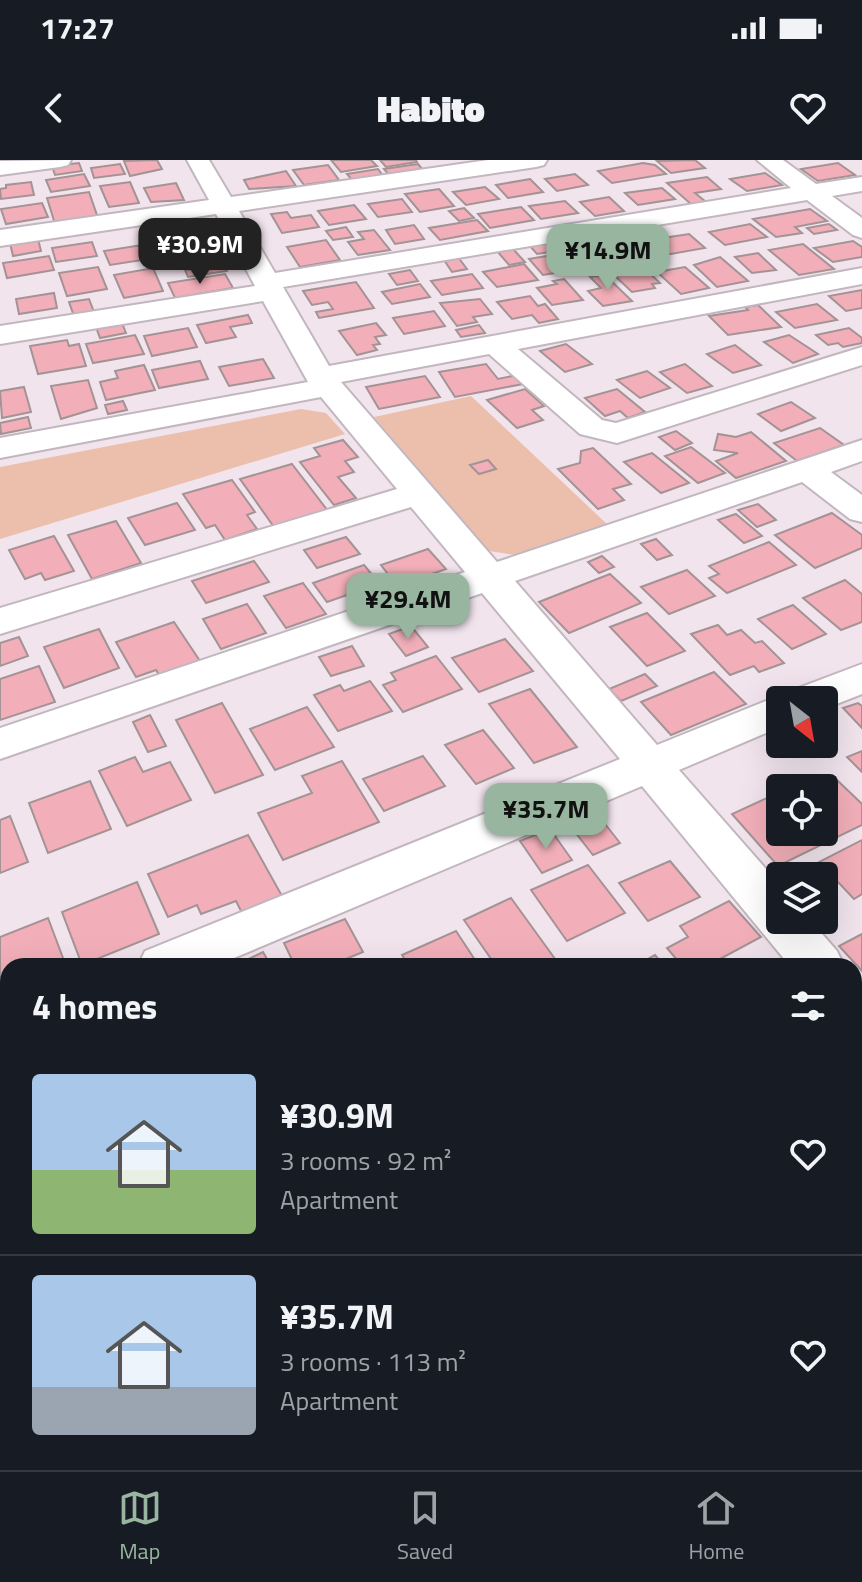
<!DOCTYPE html>
<html lang="en">
<head>
<meta charset="utf-8">
<style>
	:root { --surface:#171b24; --page:#20242c; --text:#f1f3f6; --muted:#9ea1a6; --line:#363941; --accent:#97b59f }
	body { margin:0; font-family:"Titillium Web",sans-serif; background:var(--page); color:var(--text); height:100vh; display:flex; flex-direction:column; font-size:30px; white-space:nowrap }
	* { box-sizing:border-box; margin:0 }
	p { font-size:26px; color:var(--muted) }
	.icon { flex:none; width:44px; height:44px; fill:none; stroke:currentColor; stroke-width:2; stroke-linecap:round; stroke-linejoin:round }
	.map { position:relative; flex:1; overflow:hidden }
	.details { position:absolute; left:0px; top:798px; width:862px; height:512px; display:flex; flex-direction:column; background:var(--surface); border-radius:24px 24px 0 0; box-shadow:0 8px 32px #0002 }
	.details>* { flex:none }
	.needle { width:52px; rotate:149deg }
	.fabs { position:absolute; left:766px; top:526px; display:grid; gap:16px }
	.fabs a { display:grid; place-items:center; width:72px; height:72px; border-radius:8px; background:var(--surface); box-shadow:0 8px 32px #0002; font-size:40px }
	.price { position:absolute; translate:-50% -68px; padding:0 18px; border-radius:16px; background:var(--accent); color:#111; font-size:26px; line-height:52px; filter:drop-shadow(0 2px 4px #0008) }
	.price::after { content:''; position:absolute; left:50%; top:48px; width:24px; height:18px; margin-left:-12px; background:inherit; clip-path:polygon(0 0,100% 0,50% 100%) }
	.price.active { background:#222; color:#fff }
	ul { padding:0; list-style:none }
	li { display:flex; align-items:center; gap:24px; height:200px; padding:0 32px }
	li+li { border-top:2px solid var(--line) }
	li span { display:grid; place-items:center; flex:none; width:224px; height:160px; border-radius:8px; color:#555 }
	li>.icon { margin-inline-start:auto }
	span .icon { width:96px; height:96px; fill:#fffc; stroke-width:1 }
	li b { font-size:34px }
	h2 { display:flex; justify-content:space-between; align-items:center; height:96px; padding:0 32px; font-size:34px }
	.status { display:flex; justify-content:space-between; align-items:center; height:56px; padding:0 40px; background:var(--surface); direction:ltr }
	.status svg { height:22px; fill:currentColor }
	header { display:flex; justify-content:space-between; align-items:center; height:104px; padding:0 32px; background:var(--surface); font-size:36px; font-weight:800 }
	.dock { display:flex; justify-content:space-around; align-items:center; height:112px; border-top:2px solid var(--line); background:var(--surface); font-size:22px; color:var(--muted) }
	.dock a { display:grid; justify-items:center; gap:4px }
	.dock .active { color:var(--accent) }
	.map>svg:first-child { display:block }
</style>
</head>
<body>
<div class="status"><b>17:27</b><svg viewBox="0 0 49 12"><path d="M0 12V9h3v3zM5 12V6h3v6zM10 12V3h3v9zM15 12V0h3v12zM26 1h20v11H26zM47 4h2v5h-2z"/></svg></div>
<header><svg class="icon" aria-label="back" viewBox="0 0 24 24"><path d="M15 5l-7 7 7 7"/></svg>Habito<svg class="icon" aria-label="heart" viewBox="0 0 24 24"><path d="M12 20l-8-8c-3-5 5-10 8-4 3-6 11-1 8 4z"/></svg></header>
<div class="map">
<svg width="862" height="1310" viewBox="0 0 862 1310">
	<rect width="100%" height="100%" fill="#f1e4ed"/>
	<g fill="#ecbeac">
		<path d="M471,236l137,129 -93,30 -26,-4 -115,-134z"/>
		<path d="M301,249l25,4 19,21 -345,105v-72z"/>
	</g>
	<g fill="#f2afb9" stroke="#a39395" stroke-width="2">
		<path d="M157,0l5,9 -32,7 -6,-15z"/>
		<path d="M331,0h40l6,6 -36,6z"/>
		<path d="M380,0h36l1,2 -31,5z"/>
		<path d="M695,0l10,8 -34,5 -14,-12z"/>
		<path d="M79,3l3,8 -27,4 -3,-9z"/>
		<path d="M643,3l12,2 11,9 -54,9 -14,-12z"/>
		<path d="M838,3l17,12 -37,6 -17,-12z"/>
		<path d="M120,4l5,10 -31,4 -3,-10z"/>
		<path d="M418,4l5,6 -34,5 -5,-6z"/>
		<path d="M328,5l11,15 -35,5 -11,-15z"/>
		<path d="M378,9l5,7 -31,4 -5,-6z"/>
		<path d="M286,11l10,15 -47,3 -5,-9z"/>
		<path d="M765,13l17,12 -35,6 -17,-12z"/>
		<path d="M84,14l6,12 -39,6 -5,-12z"/>
		<path d="M575,14l13,11 -31,6 -12,-12z"/>
		<path d="M707,17l14,12 -26,4 11,9 -14,3 -25,-22z"/>
		<path d="M530,19l13,13 -35,6 -12,-13z"/>
		<path d="M31,22l3,13 -33,4 -1,-10 6,-1v-3z"/>
		<path d="M130,22l9,21 -30,4 -9,-21z"/>
		<path d="M176,23l8,17 -33,2 -7,-14z"/>
		<path d="M485,27l14,12 -33,6 -13,-13z"/>
		<path d="M662,28l13,11 -37,6 -13,-12z"/>
		<path d="M439,29l15,17 -34,6 -15,-18z"/>
		<path d="M89,32l9,26 -43,6 -8,-26z"/>
		<path d="M609,37l15,14 -29,5 -15,-14z"/>
		<path d="M402,39l10,13 -34,5 -10,-13z"/>
		<path d="M565,41l13,12 -37,6 -12,-13z"/>
		<path d="M42,43l6,14 -42,7 -5,-15z"/>
		<path d="M354,45l12,14 -37,6 -11,-14z"/>
		<path d="M521,47l13,13 -44,8 -12,-14z"/>
		<path d="M464,48l10,10 -15,3 -10,-10z"/>
		<path d="M810,49l17,12 -32,6 7,6 -26,4 -23,-18z"/>
		<path d="M287,52l4,6 20,-3 8,12 -37,6 -11,-19z"/>
		<path d="M477,60l11,11 -48,9 -11,-12z"/>
		<path d="M197,61l7,12 -40,9 -7,-14z"/>
		<path d="M750,64l17,13 -42,8 -16,-13z"/>
		<path d="M829,64l8,6 -23,4 -7,-6z"/>
		<path d="M414,65l10,14 -29,5 -9,-14z"/>
		<path d="M648,66l10,10 -15,2 -10,-9z"/>
		<path d="M346,67l7,10 -20,3 -7,-9z"/>
		<path d="M374,70l16,20 -32,5 -10,-13 16,-3 -6,-7z"/>
		<path d="M689,74l16,14 -40,7 -15,-15z"/>
		<path d="M38,79l3,12 -28,5 -3,-13z"/>
		<path d="M568,79l8,9 -39,6 -8,-9z"/>
		<path d="M326,80l14,20 -40,7 -13,-20z"/>
		<path d="M853,81l9,6v10l-29,5 -19,-14z"/>
		<path d="M92,82l5,14 -41,6 -4,-14z"/>
		<path d="M632,83l16,15 -45,8 -12,-13z"/>
		<path d="M148,84l7,14 -45,7 -6,-14z"/>
		<path d="M803,84l31,25 -35,6 -30,-25z"/>
		<path d="M203,86l3,6 -14,2 4,9 -30,4 -6,-15z"/>
		<path d="M513,89l12,13 -16,3 -12,-14z"/>
		<path d="M582,90l15,16 -54,9 -14,-16z"/>
		<path d="M758,93l18,17 -24,3 -17,-16z"/>
		<path d="M49,96l5,14 -47,8 -4,-15z"/>
		<path d="M458,97l9,12 -15,3 -8,-12z"/>
		<path d="M720,97l28,24 -31,6 -23,-22z"/>
		<path d="M224,104l3,7 -39,6 -3,-7z"/>
		<path d="M524,104l14,16 -41,7 -14,-15z"/>
		<path d="M98,107l9,22 -40,7 -8,-23z"/>
		<path d="M685,107l24,21 -28,6 -24,-22z"/>
		<path d="M153,108l10,23 -39,7 -10,-23z"/>
		<path d="M645,109l15,14 -8,1 3,4 -23,4 -18,-17z"/>
		<path d="M410,110l8,11 -21,4 -8,-11z"/>
		<path d="M225,114l8,14 -58,10 -7,-15z"/>
		<path d="M472,114l11,14 -41,7 -11,-14z"/>
		<path d="M605,115l27,26 -29,5 -15,-15 13,-3 -11,-11z"/>
		<path d="M564,119l19,21 -31,5 -15,-17 20,-4 -4,-3z"/>
		<path d="M356,122l18,26 -55,10 -3,-6 17,-3 -5,-7 -16,3 -9,-14z"/>
		<path d="M420,124l10,13 -38,7 -10,-12z"/>
		<path d="M862,130v18l-16,3 -17,-15z"/>
		<path d="M54,133l3,15 -38,6 -3,-15z"/>
		<path d="M530,136l8,10 7,-2 13,15 -19,4 -7,-8 -20,4 -15,-17z"/>
		<path d="M89,139l5,13 -20,4 -5,-14z"/>
		<path d="M480,139l12,15 -19,3 4,5 -20,4 -17,-23z"/>
		<path d="M817,144l20,16 -42,8 -19,-16z"/>
		<path d="M758,145l23,22 -53,8 -19,-19 39,-6 -3,-3z"/>
		<path d="M434,151l11,15 -41,8 -11,-16z"/>
		<path d="M248,155l4,8 -22,4 6,10 -30,6 -9,-18z"/>
		<path d="M122,163l4,10 -26,5 -4,-11z"/>
		<path d="M376,163l10,12 -11,2 5,7 -7,1 4,5 -20,5 -18,-24z"/>
		<path d="M479,165l6,8 -24,4 -5,-7z"/>
		<path d="M188,168l9,19 -45,9 -8,-20z"/>
		<path d="M849,168l13,10v5l-19,4 -5,-4 -10,2 -12,-10z"/>
		<path d="M135,175l9,19 -51,9 -7,-19z"/>
		<path d="M789,175l29,19 -25,9 -29,-21z"/>
		<path d="M67,180l2,6 10,-2 7,22 -48,8 -8,-28z"/>
		<path d="M566,184l26,20 -27,8 -25,-21z"/>
		<path d="M735,185l26,20 -28,8 -26,-19z"/>
		<path d="M263,199l11,19 -45,8 -10,-19z"/>
		<path d="M200,201l8,18 -49,9 -7,-18z"/>
		<path d="M486,204l12,15 19,-4 6,9 -68,13 -16,-25z"/>
		<path d="M685,204l27,22 -25,7 -27,-21z"/>
		<path d="M144,205l11,25 -49,10 -6,-18 18,-4 -3,-7z"/>
		<path d="M647,211l23,17 -30,10 -23,-18z"/>
		<path d="M425,216l15,21 -61,12 -13,-22z"/>
		<path d="M88,220l9,28 -36,11 -10,-33z"/>
		<path d="M24,227l7,25 -29,6 -2,-27z"/>
		<path d="M525,229l19,17 -12,4 11,10 -26,8 -30,-28z"/>
		<path d="M617,229l28,23 -17,6 -8,-7 -15,5 -20,-18z"/>
		<path d="M123,241l4,9 -19,4 -3,-9z"/>
		<path d="M791,242l24,16 -34,13 -23,-17z"/>
		<path d="M28,257l3,11 -30,6 -1,-11z"/>
		<path d="M820,268l24,17 -47,16 -23,-18z"/>
		<path d="M676,271l16,12 -17,7 -16,-13z"/>
		<path d="M751,272l35,29 -50,17 -20,-17 22,-8 -24,-3 4,-16 18,3z"/>
		<path d="M343,280l15,17 -13,4 9,11 -16,5 18,21 -22,7 -34,-43 20,-6 -6,-8z"/>
		<path d="M691,287l34,26 -27,10 -33,-27z"/>
		<path d="M593,288l38,36 -18,5 11,11 -26,9 -40,-40 22,-6 1,-12z"/>
		<path d="M652,293l37,30 -28,10 -37,-31z"/>
		<path d="M488,300l8,9 -17,5 -9,-9z"/>
		<path d="M292,304l36,47 -54,16 -34,-48z"/>
		<path d="M232,320l23,32 -8,3 10,14 -32,11 -10,-15 -9,3 -23,-34z"/>
		<path d="M177,343l18,27 -50,15 -17,-27z"/>
		<path d="M758,344l18,16 -19,7 -19,-17z"/>
		<path d="M832,353l30,22v13l-47,20 -40,-33z"/>
		<path d="M736,354l26,22 -18,7 -26,-23z"/>
		<path d="M116,361l25,42 -49,16 -24,-44z"/>
		<path d="M54,376l20,35 -29,9 -4,-7 -16,6 -16,-29z"/>
		<path d="M346,377l14,17 -43,14 -13,-18z"/>
		<path d="M656,379l16,16 -15,5 -16,-16z"/>
		<path d="M769,382l27,23 -69,28 -18,-15 10,-4 -10,-8z"/>
		<path d="M428,389l18,20 -49,17 -16,-21z"/>
		<path d="M602,396l12,11 -15,6 -11,-11z"/>
		<path d="M254,401l15,21 -63,21 -14,-22z"/>
		<path d="M364,405l20,24 -33,12 -4,-6 -20,7 -14,-19z"/>
		<path d="M687,410l28,26 -46,18 -28,-27z"/>
		<path d="M610,414l31,29 -72,30 -30,-31z"/>
		<path d="M845,420l17,14v28l-21,8 -38,-32z"/>
		<path d="M303,423l23,31 -40,14 -22,-32z"/>
		<path d="M247,444l19,29 -45,16 -18,-30z"/>
		<path d="M793,445l33,29 -34,15 -34,-30z"/>
		<path d="M647,453l38,38 -38,15 -37,-39z"/>
		<path d="M174,462l26,39 -40,15 -4,-6 -20,7 -20,-35z"/>
		<path d="M718,465l9,10 14,-5 14,13 7,-2 22,22 -25,9 -5,-6 -24,9 -39,-41z"/>
		<path d="M411,466l17,21 -22,9 -17,-22z"/>
		<path d="M99,469l20,39 -55,20 -20,-41z"/>
		<path d="M19,477l9,19 -28,10v-23z"/>
		<path d="M505,479l28,32 -54,21 -27,-34z"/>
		<path d="M352,486l12,20 -33,10 -12,-19z"/>
		<path d="M436,496l26,33 -59,23 -20,-27 13,-5 -5,-7z"/>
		<path d="M39,506l16,36 -55,18v-41z"/>
		<path d="M714,512l32,32 -75,31 -30,-33z"/>
		<path d="M645,514l12,12 -36,15 -12,-12z"/>
		<path d="M370,521l22,30 -54,20 -24,-36 26,-10 4,6z"/>
		<path d="M530,529l47,58 -43,16 -45,-59z"/>
		<path d="M222,543l41,72 -48,18 -39,-73z"/>
		<path d="M858,543l4,3v22l-19,-20z"/>
		<path d="M307,547l27,40 -59,23 -25,-41z"/>
		<path d="M150,555l16,31 -18,6 -15,-30z"/>
		<path d="M483,570l31,38 -38,16 -31,-39z"/>
		<path d="M862,591v21l-15,-15z"/>
		<path d="M423,596l22,30 -61,25 -21,-32z"/>
		<path d="M135,597l8,15 27,-10 21,38 -64,26 -28,-55z"/>
		<path d="M342,601l37,61 -96,38 -25,-47 54,-20 -10,-17z"/>
		<path d="M90,621l21,48 -63,24 -19,-50z"/>
		<path d="M838,621l24,23v21l-84,41 -46,-52 48,-22v40h44v-44z"/>
		<path d="M10,656l18,46 -28,11v-53z"/>
		<path d="M602,660l18,23 -27,12 -18,-23z"/>
		<path d="M550,669l22,31 -30,13 -22,-32z"/>
		<path d="M248,675l34,61 -40,17 -6,-12 -35,13 -4,-9 -29,12 -20,-43z"/>
		<path d="M862,680v54l-8,5 -35,-37z"/>
		<path d="M670,701l30,36 -52,24 -29,-38z"/>
		<path d="M812,704l12,12h-36z"/>
		<path d="M588,705l37,48 -58,28 -36,-51z"/>
		<path d="M137,722l22,52 -77,31 -20,-53z"/>
		<path d="M511,738l47,65 -7,3h-55l-32,-46z"/>
		<path d="M729,741l32,36 -54,29h-25l-15,-18 21,-11 -8,-11z"/>
		<path d="M48,758l18,48h-58v18l-8,3v-50z"/>
		<path d="M345,759l18,33 -34,14h-34l-11,-23z"/>
		<path d="M456,771l23,35h-70l-7,-11z"/>
		<path d="M862,774v37l-23,-25z"/>
		<path d="M263,792l8,14h-37z"/>
		<path d="M655,795l9,11h-29z"/>
		<path d="M0,906l8,27v9l-8,4z"/>
		<path d="M854,947l8,8v19l-8,6z"/>
		<path d="M5,962l3,9v94l-8,4v-104z"/>
		<path d="M854,1011l8,9v102l-8,-10z"/>
		<path d="M8,1126v39l-6,3 -2,-38z"/>
		<path d="M8,1183v33l-8,4v-33z"/>
		<path d="M855,1213l7,10v87h-53l-5,-8h50z"/>
		<path d="M289,1302h74l4,8h-83l-1,-4z"/>
		<path d="M394,1302h127l-13,8h-111z"/>
		<path d="M556,1302h36l-12,8h-20z"/>
		<path d="M707,1302h80l5,8h-80z"/>
	</g>
	<g fill="none" stroke-linecap="round" stroke-linejoin="round">
		<g stroke="#c2b6bf" stroke-width="4">
			<g id="minor">
				<path d="M71,0l-3,5 -8,2 -60,8v-14z"/>
				<path d="M187,0h22l22,37 257,-37h59l-3,5 -8,2 -297,44 36,62 516,-85 -34,-28h26l33,24 46,-7v14l-30,5 30,22v20l-9,-3 -46,-35 -524,87 46,79 533,-98v16l-344,65 84,71 14,3 246,-76v18l-245,78 -37,-9 -91,-80 -148,28 156,180 365,-122v21l-31,11 31,23v27l-12,-3 -48,-37 -287,99 142,164 109,-44 14,-5 8,3 5,-9 69,-26v30l-38,15v-9h-44v27l-101,43 101,115v35h30l27,31 7,15h-54l-148,-180 -427,180h-77l7,-15 475,-192 -138,-166 -482,166v-31l465,-156 -54,-65 -411,127v-26l397,-119 -76,-92 -321,61v-20l308,-56 -45,-81 -263,43v-18l255,-40 -39,-72 -216,32v-16l209,-30z"/>
				<path d="M854,824l8,3v50l-8,-2z"/>
				<path d="M8,847v46l-8,3v-46z"/>
				<path d="M25,1302h76l-3,8h-77z"/>
			</g>
		</g>
		<use href="#minor" fill="#fff" fill-rule="evenodd"/>
	</g>
</svg>
<div class="fabs">
<a><svg class="needle" viewBox="-14 -14 28 28"><path d="M0-13l5 13h-10z" fill="#e53935"/><path d="M0 13l5-13h-10z" fill="#9ea1a6"/></svg></a>
<a><svg class="icon" aria-label="locate" viewBox="0 0 24 24"><circle cx="12" cy="12" r="6"/><path d="M12 2v4M12 18v4M2 12h4M18 12h4"/></svg></a>
<a><svg class="icon" aria-label="layers" viewBox="0 0 24 24"><path d="M12 4l9 5-9 5-9-5zM3 14l9 5 9-5"/></svg></a>
</div>
<b class="price active" style="left:200px;top:126px">¥30.9M</b>
<b class="price" style="left:608px;top:132px">¥14.9M</b>
<b class="price" style="left:408px;top:481px">¥29.4M</b>
<b class="price" style="left:546px;top:691px">¥35.7M</b>
<section class="details">
<h2>4 homes<svg class="icon" aria-label="filters" viewBox="0 0 24 24"><path d="M4 7h16M4 17h16"/><circle cx="9" cy="7" r="2"/><circle cx="15" cy="17" r="2"/></svg></h2>
<ul>
<li><span style="background:linear-gradient(#a9c7e8 60%,#8fb573 0)"><svg class="icon" aria-label="home" viewBox="0 0 24 24"><path d="M3 11l9-7 9 7M6 9v11h12V9"/></svg></span><div><b>¥30.9M</b><p>3 rooms · 92 m²</p><p>Apartment</p></div><svg class="icon" aria-label="heart" viewBox="0 0 24 24"><path d="M12 20l-8-8c-3-5 5-10 8-4 3-6 11-1 8 4z"/></svg></li>
<li><span style="background:linear-gradient(#a9c7e8 70%,#9aa5b1 0)"><svg class="icon" aria-label="home" viewBox="0 0 24 24"><path d="M3 11l9-7 9 7M6 9v11h12V9"/></svg></span><div><b>¥35.7M</b><p>3 rooms · 113 m²</p><p>Apartment</p></div><svg class="icon" aria-label="heart" viewBox="0 0 24 24"><path d="M12 20l-8-8c-3-5 5-10 8-4 3-6 11-1 8 4z"/></svg></li>
</ul>
</section>
</div>
<nav class="dock">
<a class="active"><svg class="icon" aria-label="map" viewBox="0 0 24 24"><path d="M3 6l6-2 6 2 6-2v14l-6 2-6-2-6 2zM9 4v14M15 6v14"/></svg>Map</a>
<a><svg class="icon" aria-label="saved" viewBox="0 0 24 24"><path d="M7 4h10v16l-5-4-5 4z"/></svg>Saved</a>
<a><svg class="icon" aria-label="home" viewBox="0 0 24 24"><path d="M3 11l9-7 9 7M6 9v11h12V9"/></svg>Home</a>
</nav>
</body>
</html>
